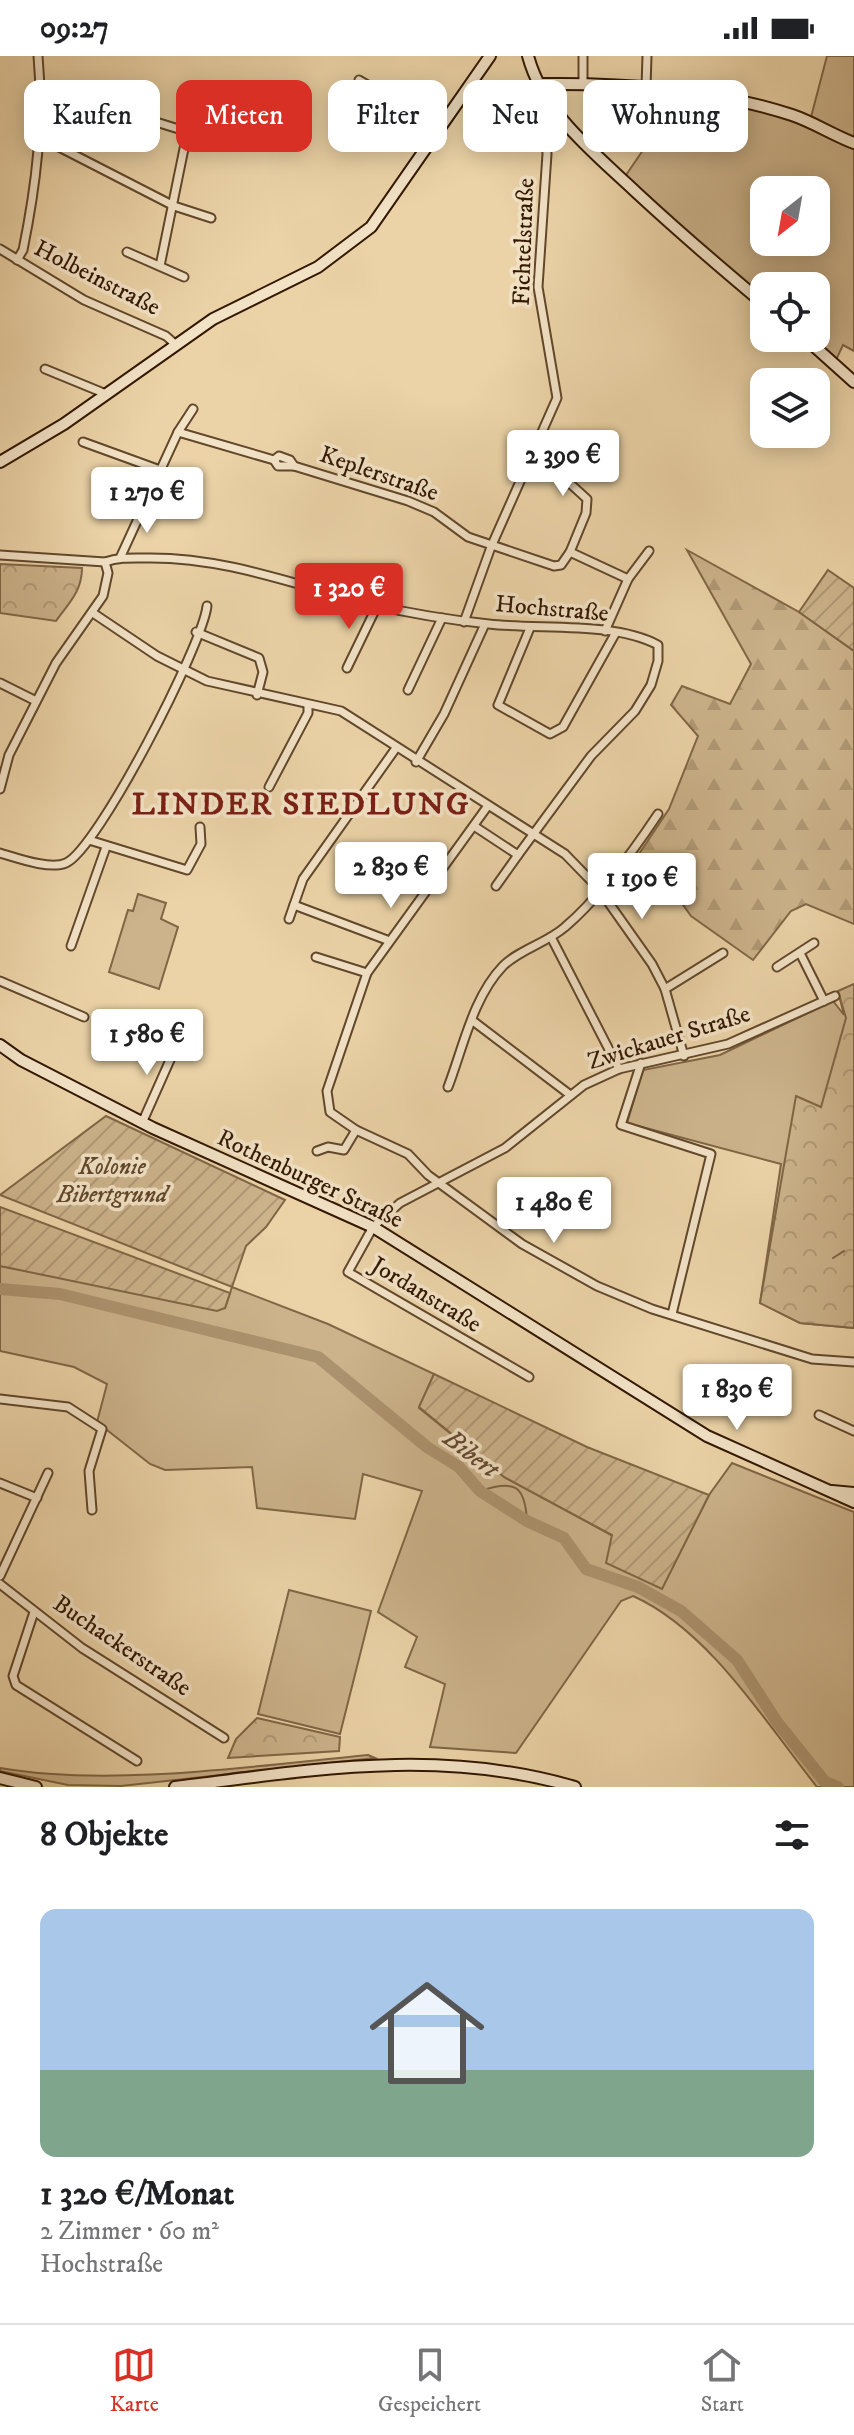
<!DOCTYPE html>
<html lang="de">
<head>
<meta charset="utf-8">
<style>
	:root { --surface:#fff; --page:#f6f6f6; --text:#202124; --muted:#757577; --line:#e0e0e0; --accent:#d93025 }
	body { margin:0; font-family:"IM FELL DW Pica",serif; background:var(--page); color:var(--text); height:100vh; display:flex; flex-direction:column; font-size:30px; white-space:nowrap }
	* { box-sizing:border-box; margin:0 }
	p { font-size:26px; color:var(--muted) }
	.icon { flex:none; width:44px; height:44px; fill:none; stroke:currentColor; stroke-width:2; stroke-linecap:round; stroke-linejoin:round }
	.map { position:relative; height:1731px; overflow:hidden }
	.panel { display:flex; flex-direction:column; background:var(--surface); flex:1 }
	.panel>* { flex:none }
	.hud { position:absolute; left:24px; top:24px; width:806px; height:72px; display:flex; gap:16px }
	.needle { width:52px; rotate:211deg }
	.buttons { position:absolute; left:750px; top:120px; display:grid; gap:16px }
	.buttons a { display:grid; place-items:center; width:80px; height:80px; border-radius:16px; background:var(--surface); box-shadow:0 4px 20px #0003; font-size:40px }
	.price { position:absolute; translate:-50% -68px; padding:0 18px; border-radius:8px; background:#fff; color:#222; font-size:26px; line-height:52px; filter:drop-shadow(0 2px 4px #0008) }
	.price::after { content:''; position:absolute; left:50%; top:48px; width:24px; height:18px; margin-left:-12px; background:inherit; clip-path:polygon(0 0,100% 0,50% 100%) }
	.price.current { background:var(--accent); color:#fff }
	ul { padding:0; list-style:none }
	li { display:grid; align-content:center; gap:16px; height:424px; padding:0 40px }
	li+li { border-top:2px solid var(--line) }
	li span { display:grid; place-items:center; height:248px; border-radius:16px; color:#555 }
	li>.icon { margin-inline-start:auto }
	span .icon { width:144px; height:144px; fill:#fffc; stroke-width:1 }
	li b { font-size:34px }
	h2 { display:flex; justify-content:space-between; align-items:center; height:96px; padding:0 40px; font-size:34px }
	.pill { padding:0 28px; border-radius:16px; background:var(--surface); box-shadow:0 4px 20px #0003; font-size:28px; line-height:72px }
	.pill.current { background:var(--accent); color:#fff }
	.status { display:flex; justify-content:space-between; align-items:center; height:56px; padding:0 40px; background:var(--surface); direction:ltr }
	.status svg { height:22px; fill:currentColor }
	.dock { display:flex; justify-content:space-around; align-items:center; height:112px; border-top:2px solid var(--line); background:var(--surface); font-size:22px; color:var(--muted) }
	.dock a { display:grid; justify-items:center; gap:4px }
	.dock .current { color:var(--accent) }
	.map>svg:first-child { display:block }
</style>
</head>
<body>
<div class="status"><b>09:27</b><svg viewBox="0 0 49 12"><path d="M0 12V9h3v3zM5 12V6h3v6zM10 12V3h3v9zM15 12V0h3v12zM26 1h20v11H26zM47 4h2v5h-2z"/></svg></div>
<div class="map">
<svg width="854" height="1731" viewBox="0 0 854 1731">
	<defs>
		<pattern id="forest-firs" width="22" height="20" patternUnits="userSpaceOnUse" patternTransform="scale(2)"><rect width="22" height="20" fill="#ccb38b"/><path d="M5 1l3.5 6h-7zM16 11l3.5 6h-7z" fill="#b09976"/></pattern>
		<pattern id="park-crowns" width="20" height="18" patternUnits="userSpaceOnUse" patternTransform="scale(2)"><rect width="20" height="18" fill="#ccb38b"/><path d="M2 6a3 3 0 1 1 6 0M12 15a3 3 0 1 1 6 0" fill="none" stroke="#b09976"/></pattern>
		<pattern id="garden-furrows" width="10" height="10" patternUnits="userSpaceOnUse" patternTransform="scale(2)"><rect width="10" height="10" fill="#ccb38b"/><path d="M-1 1l2-2M0 10L10 0M9 11l2-2" fill="none" stroke="#b09976"/></pattern>
	</defs>
	<rect width="100%" height="100%" fill="#ebd3a7"/>
	<filter id="stains"><feTurbulence type="fractalNoise" baseFrequency=".0025" numOctaves="4"/><feColorMatrix values="0 0 0 0 .2 0 0 0 0 .09 0 0 0 0 .02 0 0 0 .5 -.17"/></filter>
	<radialGradient id="worn" r=".72"><stop offset=".6" stop-color="#630" stop-opacity="0"/><stop offset="1" stop-color="#630" stop-opacity=".3"/></radialGradient>
	<g fill="#ccb38b" stroke="#806646" stroke-width="2" fill-rule="evenodd">
		<path d="M827,0h27v295l-11,-6 -7,15 -26,-22h6v-52h-52v13l-140,-121 32,-47 44,6 6,-43 105,23zM764,134h52v52h-52z"/>
		<path d="M138,838l28,9 -5,16 17,8 -19,62 -50,-17 19,-62 5,1z"/>
		<path d="M854,928v344l-54,-5 -40,-20 21,-139 -154,-41 16,-53 77,-15 113,-54 11,14 -6,-24z"/>
		<path d="M0,1210l225,42 7,-21 96,37 106,50 -15,34 85,69 109,59 49,52 47,-93 23,-32 122,49v275h-37c-51,-64 -108,-157 -184,-191l-12,5 -105,152 -86,-6 15,-63 -40,-17 12,-30 -39,-25 44,-121 -59,-17 -8,45 -98,-11 -5,-41 -87,3 -15,-6 -53,-42 10,-38 -33,-17 -74,-16z"/>
		<path d="M289,1534l82,21 -31,123 -82,-20z"/>
		<path d="M368,1699l7,3 -254,28 -53,-1 -68,-14v-3c111,19 253,-2 368,-13z"/>
	</g>
	<path fill="url(#forest-firs)" stroke="#806646" stroke-width="2" d="M687,494l112,62 55,39v273l-48,-20 -15,7 -38,49 -62,-44 -20,-28 -32,-34 30,-45 29,-73 -27,-31 11,-19 48,18 21,-40z"/>
	<g fill="url(#park-crowns)" stroke="#806646" stroke-width="2">
		<path d="M0,508l82,4c0,23 -13,35 -26,53l-56,-8z"/>
		<path d="M854,928v344l-54,-5 -40,-20 36,-207 25,11 25,-89 -8,-27z"/>
		<path d="M257,1662l83,19 -1,14 -111,7 8,-19z"/>
	</g>
	<g fill="url(#garden-furrows)" stroke="#806646" stroke-width="2">
		<path d="M828,514l26,18v63l-55,-39z"/>
		<path d="M106,1060l179,84 -19,27 -20,19 -14,41 -232,-92z"/>
		<path d="M0,1151l230,86 -5,15 -8,3 -217,-45z"/>
		<path d="M434,1318l153,73 122,48 -47,94 -56,-26 6,-28 -108,-58 -85,-70z"/>
	</g>
	<g fill="none" stroke-linecap="round" stroke-linejoin="round">
		<g stroke="#7c6243" stroke-width="2">
			<path d="M833,1202l11,-7"/>
			<path d="M480,1435c34,-11 45,-7 47,30"/>
			<path d="M830,1731l1,-3"/>
		</g>
		<path stroke="#ac936f" stroke-width="12" d="M0,1233l60,5 258,63 109,90 32,20 21,24 47,30 37,17 22,31 52,18 43,24 56,49 40,62 48,60 13,5"/>
		<g stroke="#61472b" stroke-width="11">
			<g id="street">
				<path d="M359,24l79,46"/>
				<path d="M583,28v-28"/>
				<path d="M646,31l1,-31"/>
				<path d="M140,61l90,28"/>
				<path d="M39,86l16,3 119,61 37,12"/>
				<path d="M0,193l84,51 82,36 9,8"/>
				<path d="M127,196l57,25"/>
				<path d="M17,204l6,-10c13,-64 21,-128 15,-194"/>
				<path d="M160,210l27,-132"/>
				<path d="M45,313l61,25"/>
				<path d="M178,376l96,28 5,-4 11,4 4,6 114,35 26,11 34,25 86,29 7,-1 9,-13 58,27"/>
				<path d="M83,386l77,28"/>
				<path d="M532,393l55,50 -1,14 -16,39"/>
				<path d="M274,404l4,6h16"/>
				<path d="M0,499l105,7c14,-5 28,-4 42,-4 80,-1 151,28 227,47 38,9 77,15 115,19 51,6 124,-3 169,21v16l-7,24 -16,26 -44,45 -73,99 -44,-29"/>
				<path d="M120,502l58,-126 15,-23"/>
				<path d="M93,557l64,43 50,25 134,30 224,143 34,35 53,75 13,25 19,67"/>
				<path d="M464,566l27,-75 66,-149 -19,-111 9,-133 -5,-60"/>
				<path d="M530,572l-32,77 52,29 13,-7 52,-93"/>
				<path d="M605,575l23,-52 21,-28"/>
				<path d="M196,576l63,26 4,14 -6,23"/>
				<path d="M347,612l30,-62"/>
				<path d="M0,627l36,18"/>
				<path d="M408,634l34,-72"/>
				<path d="M416,706l28,-48 41,-90"/>
				<path d="M269,731l39,-74v-8"/>
				<path d="M0,733l9,-34 47,-92 47,-67 5,-23 -3,-11"/>
				<path d="M487,751l-120,166 -40,118 3,21 26,18 52,24 20,21 94,69 75,42 55,23 160,50 42,3"/>
				<path d="M89,784l98,30 14,-26 -1,-17"/>
				<path d="M0,797c17,5 50,17 66,10 32,-14 137,-219 141,-257"/>
				<path d="M496,830l22,-31"/>
				<path d="M294,849l93,35"/>
				<path d="M289,863l14,-40 93,-131"/>
				<path d="M551,881l68,132"/>
				<path d="M71,890l35,-99"/>
				<path d="M800,897l24,48"/>
				<path d="M316,901l51,16"/>
				<path d="M777,911l37,-24"/>
				<path d="M0,925l84,36"/>
				<path d="M665,933l58,-36"/>
				<path d="M473,965l96,73"/>
				<path d="M641,1007l-20,62 90,29 -39,160"/>
				<path d="M448,1031c15,-39 25,-90 55,-121 17,-17 44,-23 62,-39 33,-28 69,-77 93,-113"/>
				<path d="M142,1067l36,-81"/>
				<path d="M317,1095l11,-4 16,3 12,-20"/>
				<path d="M529,1321l-181,-105 25,-45 27,-24 105,-55 79,-63 35,-16 109,-25 107,-48"/>
				<path d="M0,1343l68,8 34,22 -13,42 3,39"/>
				<path d="M819,1359l35,16"/>
				<path d="M0,1427l37,15"/>
				<path d="M0,1520l48,-103"/>
				<path d="M0,1528l82,64 142,90"/>
				<path d="M34,1556l-21,64 3,9 121,76"/>
			</g>
		</g>
		<g stroke="#331802" stroke-width="14">
			<g id="secondary">
				<path d="M528,0c16,59 67,97 110,138 41,38 83,74 126,110"/>
				<path d="M542,28c84,-1 170,5 250,31 21,7 41,20 62,28"/>
				<path d="M805,282l49,44"/>
				<path d="M0,406l64,-38 149,-105 105,-52 53,-40 119,-171"/>
				<path d="M0,989l21,15 132,68 220,99 334,209 147,66"/>
				<path d="M832,1435l22,2"/>
				<path d="M0,1722l36,9"/>
				<path d="M175,1731c137,-17 263,-40 400,0"/>
			</g>
		</g>
		<use href="#street" stroke="#f2e2c6" stroke-width="7"/>
		<use href="#secondary" stroke="#f2e2c6" stroke-width="10"/>
	</g>
	<g text-anchor="middle" dominant-baseline="central" stroke-width="7" stroke-linejoin="round" paint-order="stroke">
		<g font-size="24" fill="#331802" stroke="#f2e2c6">
			<text transform="translate(524 186) rotate(-88)">Fichtelstraße</text>
			<text transform="translate(97 222) rotate(27)">Holbeinstraße</text>
			<text transform="translate(379 418) rotate(19)">Keplerstraße</text>
			<text transform="translate(552 553) rotate(5)">Hochstraße</text>
			<text transform="translate(669 982) rotate(-17)">Zwickauer Straße</text>
			<text transform="translate(310 1123) rotate(25)">Rothenburger Straße</text>
			<text transform="translate(426 1239) rotate(31)">Jordanstraße</text>
			<text transform="translate(122 1590) rotate(34)">Buchackerstraße</text>
		</g>
		<g font-size="24" font-style="italic" fill="#61462b" stroke="#f2e2c6">
			<text x="112" y="1111">Kolonie<tspan x="112" dy="28">Bibertgrund</tspan></text>
		</g>
		<g font-size="26" font-style="italic" fill="#63492e" stroke="#f2e2c6">
			<text transform="translate(471 1398) rotate(38)">Bibert</text>
		</g>
		<g font-size="32" font-weight="bold" letter-spacing="2" fill="#7a1f14" stroke="#f2e2c6">
			<text x="301" y="749">LINDER SIEDLUNG</text>
		</g>
	</g>
	<rect width="100%" height="100%" filter="url(#stains)"/>
	<rect width="100%" height="100%" fill="url(#worn)"/>
</svg>
<div class="buttons">
<a><svg class="needle" viewBox="-14 -14 28 28"><path d="M0-13l5 13h-10z" fill="#e53935"/><path d="M0 13l5-13h-10z" fill="#757577"/></svg></a>
<a><svg class="icon" aria-label="locate" viewBox="0 0 24 24"><circle cx="12" cy="12" r="6"/><path d="M12 2v4M12 18v4M2 12h4M18 12h4"/></svg></a>
<a><svg class="icon" aria-label="layers" viewBox="0 0 24 24"><path d="M12 4l9 5-9 5-9-5zM3 14l9 5 9-5"/></svg></a>
</div>
<b class="price" style="left:563px;top:442px">2 390 €</b>
<b class="price" style="left:147px;top:479px">1 270 €</b>
<b class="price current" style="left:349px;top:575px">1 320 €</b>
<b class="price" style="left:391px;top:854px">2 830 €</b>
<b class="price" style="left:642px;top:865px">1 190 €</b>
<b class="price" style="left:147px;top:1021px">1 580 €</b>
<b class="price" style="left:554px;top:1189px">1 480 €</b>
<b class="price" style="left:737px;top:1376px">1 830 €</b>
<div class="hud">
<a class="pill">Kaufen</a>
<a class="pill current">Mieten</a>
<a class="pill">Filter</a>
<a class="pill">Neu</a>
<a class="pill">Wohnung</a>
</div>
</div>
<section class="panel">
<h2>8 Objekte<svg class="icon" aria-label="filters" viewBox="0 0 24 24"><path d="M4 7h16M4 17h16"/><circle cx="9" cy="7" r="2"/><circle cx="15" cy="17" r="2"/></svg></h2>
<ul>
<li><span style="background:linear-gradient(#a9c7e8 65%,#7fa58c 0)"><svg class="icon" aria-label="home" viewBox="0 0 24 24"><path d="M3 11l9-7 9 7M6 9v11h12V9"/></svg></span><div><b>1 320 €/Monat</b><p>2 Zimmer · 60 m²</p><p>Hochstraße</p></div></li>
</ul>
</section>
<nav class="dock">
<a class="current"><svg class="icon" aria-label="map" viewBox="0 0 24 24"><path d="M3 6l6-2 6 2 6-2v14l-6 2-6-2-6 2zM9 4v14M15 6v14"/></svg>Karte</a>
<a><svg class="icon" aria-label="saved" viewBox="0 0 24 24"><path d="M7 4h10v16l-5-4-5 4z"/></svg>Gespeichert</a>
<a><svg class="icon" aria-label="home" viewBox="0 0 24 24"><path d="M3 11l9-7 9 7M6 9v11h12V9"/></svg>Start</a>
</nav>
</body>
</html>
